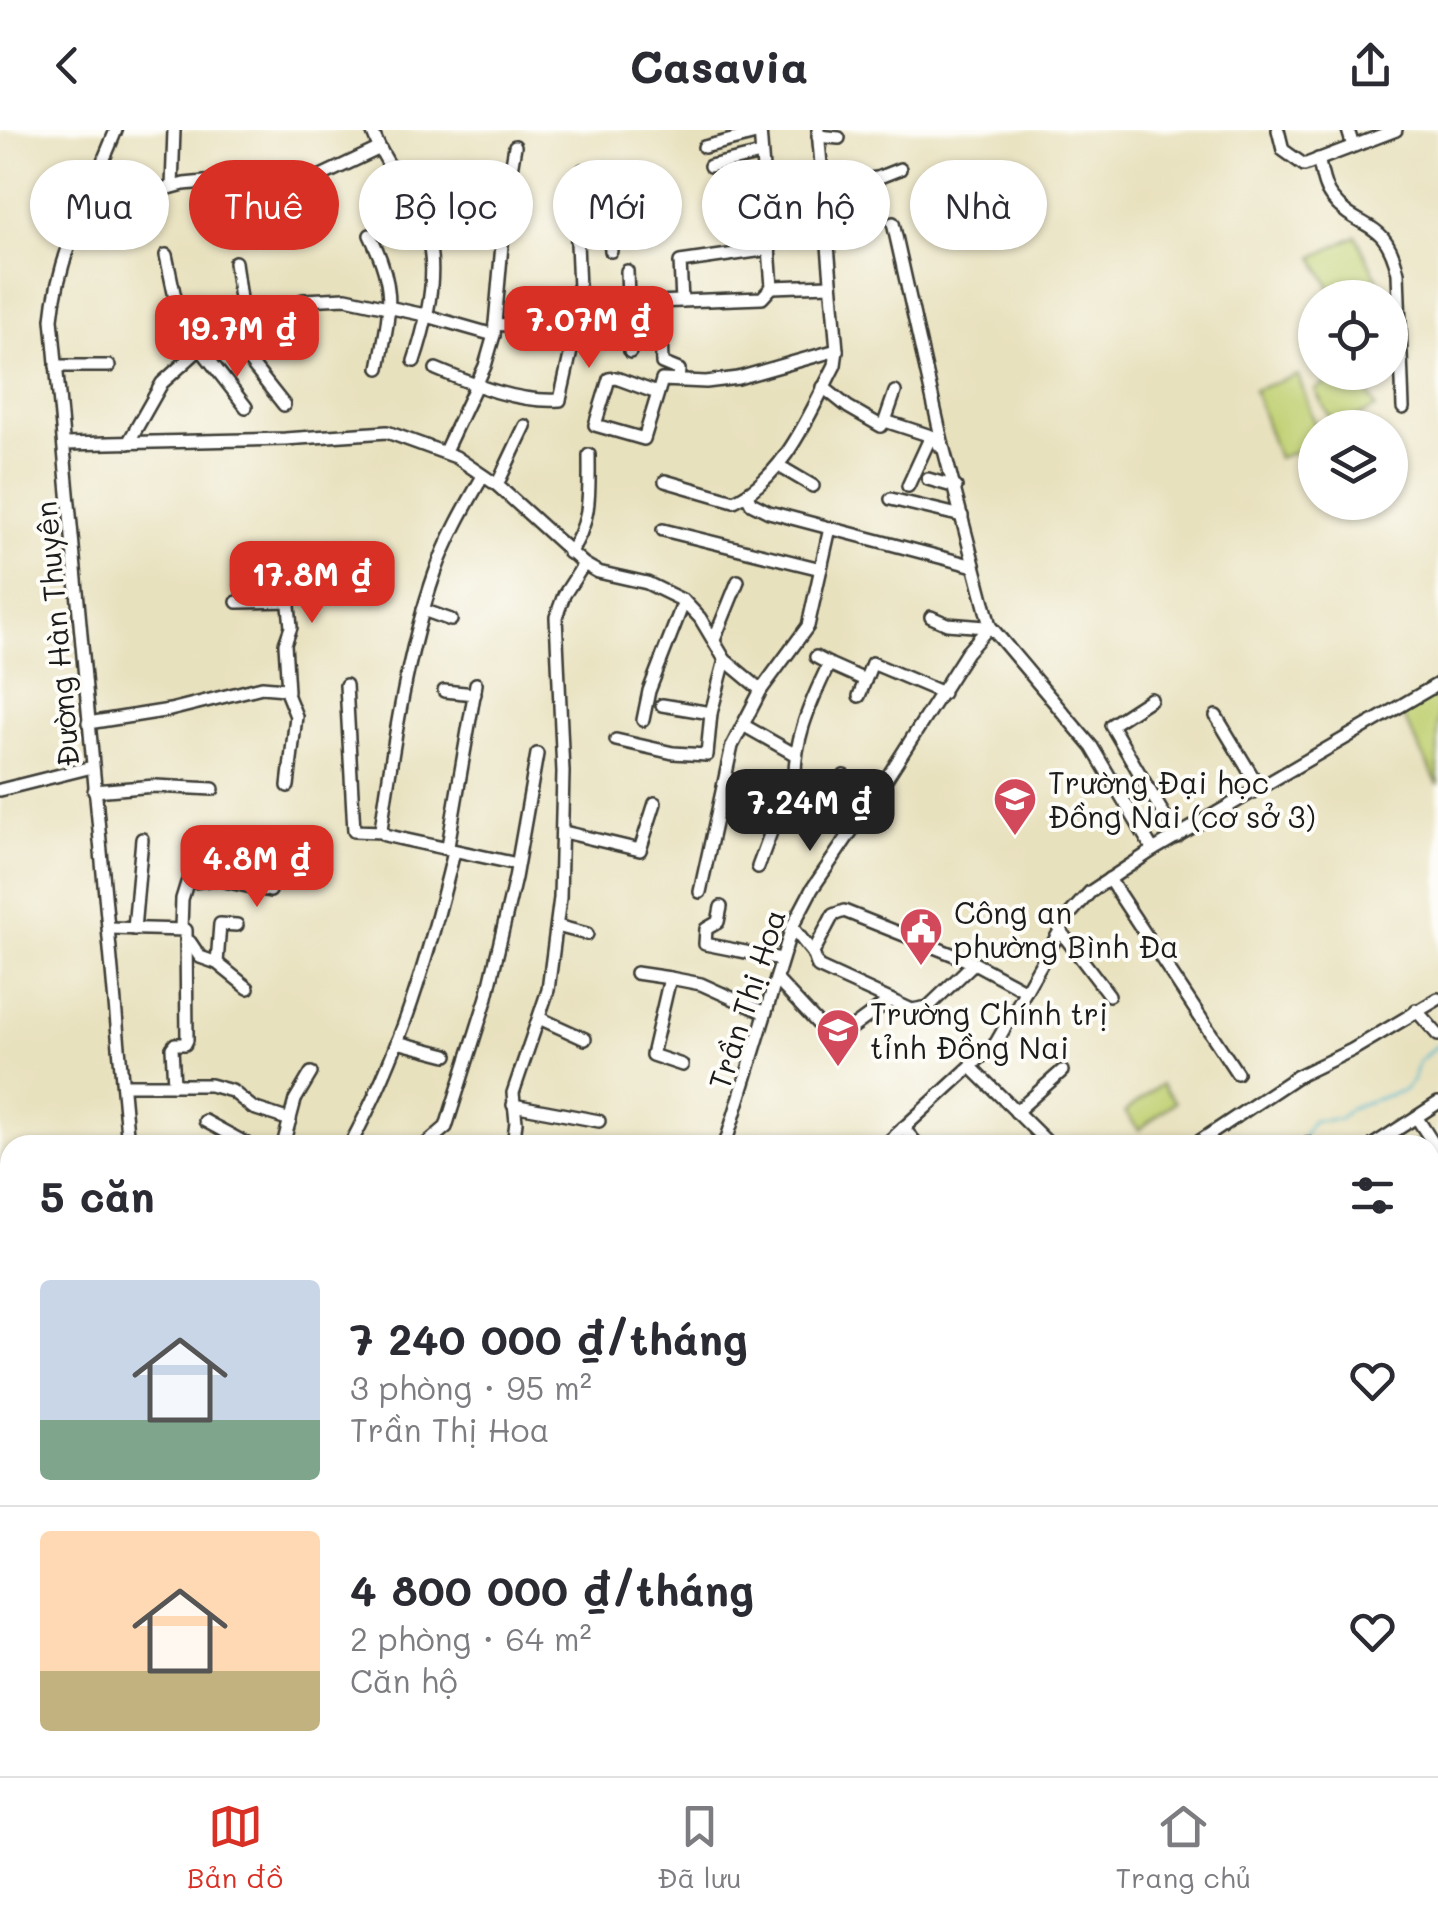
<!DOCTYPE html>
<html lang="vi">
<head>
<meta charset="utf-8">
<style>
	:root { --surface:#fff; --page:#f2f2f3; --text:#2b2b33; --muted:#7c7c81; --line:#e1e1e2; --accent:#d93025 }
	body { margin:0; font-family:Mali,sans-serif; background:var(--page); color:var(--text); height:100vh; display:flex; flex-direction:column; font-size:38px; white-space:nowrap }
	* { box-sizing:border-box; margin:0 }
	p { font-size:32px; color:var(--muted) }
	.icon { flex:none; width:55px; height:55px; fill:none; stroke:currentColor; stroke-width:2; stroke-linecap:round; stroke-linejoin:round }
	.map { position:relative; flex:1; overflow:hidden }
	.side { position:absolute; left:0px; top:1005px; width:1440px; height:642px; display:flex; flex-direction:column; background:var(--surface); border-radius:30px 30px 0 0; box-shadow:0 2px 8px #0004 }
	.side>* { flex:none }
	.banner { position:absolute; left:30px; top:30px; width:1380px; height:90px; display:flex; gap:20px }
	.fabs { position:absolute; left:1298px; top:150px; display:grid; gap:20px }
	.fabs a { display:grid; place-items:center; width:110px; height:110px; border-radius:50%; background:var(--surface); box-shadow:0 2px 8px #0004; font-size:50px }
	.price { position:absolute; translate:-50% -85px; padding:0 22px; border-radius:20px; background:var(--accent); color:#fff; font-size:32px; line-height:65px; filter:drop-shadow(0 2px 5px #0008) }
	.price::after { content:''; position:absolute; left:50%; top:60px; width:30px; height:22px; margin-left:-15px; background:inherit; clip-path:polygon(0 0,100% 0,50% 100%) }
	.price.current { background:#222; color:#fff }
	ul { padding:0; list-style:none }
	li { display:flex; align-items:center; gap:30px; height:250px; padding:0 40px }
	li+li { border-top:2px solid var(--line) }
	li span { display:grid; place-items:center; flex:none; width:280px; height:200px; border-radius:10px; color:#555 }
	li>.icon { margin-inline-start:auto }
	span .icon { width:120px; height:120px; fill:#fffc; stroke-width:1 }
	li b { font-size:42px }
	h2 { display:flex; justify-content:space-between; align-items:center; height:120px; padding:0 40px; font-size:42px }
	.chip { padding:0 35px; border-radius:45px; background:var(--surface); box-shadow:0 2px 8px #0004; font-size:35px; line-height:90px }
	.chip.current { background:var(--accent); color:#fff }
	header { display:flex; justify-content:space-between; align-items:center; height:130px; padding:0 40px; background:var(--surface); font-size:45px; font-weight:700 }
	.tab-bar { display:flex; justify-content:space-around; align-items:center; height:140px; border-top:2px solid var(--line); background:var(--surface); font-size:28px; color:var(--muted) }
	.tab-bar a { display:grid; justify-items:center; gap:5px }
	.tab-bar .current { color:var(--accent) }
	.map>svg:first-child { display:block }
</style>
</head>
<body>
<header><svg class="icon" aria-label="back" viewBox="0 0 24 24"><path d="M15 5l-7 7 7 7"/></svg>Casavia<svg class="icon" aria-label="share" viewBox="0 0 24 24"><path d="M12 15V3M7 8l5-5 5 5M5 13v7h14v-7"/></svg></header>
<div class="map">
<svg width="1438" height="1646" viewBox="0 0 1438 1646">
	<defs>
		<pattern id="grass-dots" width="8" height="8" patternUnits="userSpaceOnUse" patternTransform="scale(2.5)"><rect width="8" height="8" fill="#c0d072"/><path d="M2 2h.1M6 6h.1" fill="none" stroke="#a4b262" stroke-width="1.8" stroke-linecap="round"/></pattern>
		<pattern id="park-crowns" width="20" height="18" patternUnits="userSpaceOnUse" patternTransform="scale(2.5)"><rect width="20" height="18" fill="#c0d072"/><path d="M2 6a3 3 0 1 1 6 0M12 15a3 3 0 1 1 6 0" fill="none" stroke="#a4b262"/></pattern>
	</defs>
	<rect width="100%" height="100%" fill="#fdfcf7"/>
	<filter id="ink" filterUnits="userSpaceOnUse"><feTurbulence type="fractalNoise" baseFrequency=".01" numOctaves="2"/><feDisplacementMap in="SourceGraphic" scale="20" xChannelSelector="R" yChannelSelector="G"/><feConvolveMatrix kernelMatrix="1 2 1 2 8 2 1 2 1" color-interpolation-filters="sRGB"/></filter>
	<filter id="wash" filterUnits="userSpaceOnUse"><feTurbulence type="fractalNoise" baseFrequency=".0048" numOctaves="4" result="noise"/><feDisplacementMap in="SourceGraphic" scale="40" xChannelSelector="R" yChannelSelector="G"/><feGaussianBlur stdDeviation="2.25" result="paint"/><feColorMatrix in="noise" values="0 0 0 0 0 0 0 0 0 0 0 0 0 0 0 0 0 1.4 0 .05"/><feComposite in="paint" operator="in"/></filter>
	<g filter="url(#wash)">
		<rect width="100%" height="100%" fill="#e8e1be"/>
		<path fill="url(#grass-dots)" stroke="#6e7647" stroke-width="2.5" d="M1113,1638l183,3 12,5h-167z"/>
		<path fill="url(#park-crowns)" stroke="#6e7647" stroke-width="2.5" d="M1430,1600h8v46h-105l-9,-8h106z"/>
		<g fill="#c0d072" stroke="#6e7647" stroke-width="2.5">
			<path d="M1356,106l30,61h-51l-21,-40z"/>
			<path d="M1347,242l10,1 19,35 -41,19 -20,-37z"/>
			<path d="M1298,245l18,52 -1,18 -37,13 -24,-68z"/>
			<path d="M1438,559v96l-38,-75z"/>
			<path d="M1161,954l14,18 -36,28 -14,-18z"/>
		</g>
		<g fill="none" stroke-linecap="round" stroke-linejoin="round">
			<path stroke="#4fb7cc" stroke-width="2.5" d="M1299,1015l13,-24 28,-2 10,-11 54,-18 9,-10 6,-19 19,-16"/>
		</g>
	</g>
	<g filter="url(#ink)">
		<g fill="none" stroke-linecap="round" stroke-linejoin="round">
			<g stroke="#3b3a34" stroke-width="16">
				<g id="minor">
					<path d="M116,0c-24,60 -58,124 -64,189l76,826"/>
					<path d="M372,0c8,24 22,41 34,63 7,14 16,29 21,43 12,38 -1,89 -13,125"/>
					<path d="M1278,0l5,20 21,15 92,-35"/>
					<path d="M1348,0l5,16"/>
					<path d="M818,6l21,2"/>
					<path d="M704,17l56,-14"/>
					<path d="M1318,29c4,13 5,28 13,38 28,36 54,18 67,76l5,135"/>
					<path d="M710,36l51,-12"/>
					<path d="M821,55l56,-7 23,-9"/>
					<path d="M172,57l2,-57"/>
					<path d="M91,63l52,2 41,-11 31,-3 87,4 76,-36"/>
					<path d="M609,88l2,33"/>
					<path d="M893,93l51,227 46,176 102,121 61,103"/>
					<path d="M370,105c27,55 20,74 9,133"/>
					<path d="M166,125l22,104"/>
					<path d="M235,132l8,59"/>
					<path d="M627,141l3,81"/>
					<path d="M772,157l58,-2"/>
					<path d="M682,171l-2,-39 90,-13"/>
					<path d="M660,172l2,61 17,7 -1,10"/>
					<path d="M628,173l134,-5 10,-11 -12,-157"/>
					<path d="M495,194l82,8"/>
					<path d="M223,198l61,77"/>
					<path d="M200,218l46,59"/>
					<path d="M56,236h53"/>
					<path d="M436,239c38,16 82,34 124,31l20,-89 -4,-91 7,-50"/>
					<path d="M823,257l25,20 33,19 4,-5 46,15 11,12"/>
					<path d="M657,263l-41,-15 -7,1 -14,46 49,14 18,-59 44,2 32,-4 99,-28"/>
					<path d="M885,291l10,-29"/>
					<path d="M128,313l34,-60 61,-55 80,-28 43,-2 74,16 74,21"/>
					<path d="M64,314l221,-5 102,-7 69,25 41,28 87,79 14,8 49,11 37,18 16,17 25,42 36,30"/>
					<path d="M445,321l40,-85 9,-31 12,-135 9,-54"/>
					<path d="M779,336l34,20"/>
					<path d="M483,346c-18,31 -36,63 -48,97 -28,79 -42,174 -54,256l4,6 17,4 115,25"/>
					<path d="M928,349l28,8"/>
					<path d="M665,351l69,20c51,-24 76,-88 101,-136l2,-15 -19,-220"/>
					<path d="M497,355l28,-59"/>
					<path d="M908,356l23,-50"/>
					<path d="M747,365l4,8 18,9 205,54"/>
					<path d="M891,369l71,17"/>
					<path d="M663,400l158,39"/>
					<path d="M284,423l7,74 -6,17 3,47"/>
					<path d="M569,423c23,-30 20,-62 20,-98"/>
					<path d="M237,472l53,-1"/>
					<path d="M423,480l28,10"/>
					<path d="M931,487l16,7 39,3"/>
					<path d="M714,510l24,-59"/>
					<path d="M816,527l13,7c-19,39 -39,83 -33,128l11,12 42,28"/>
					<path d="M829,534l36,16"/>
					<path d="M346,555l8,146 28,1"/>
					<path d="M444,561l31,3"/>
					<path d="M859,566l13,-33 71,30"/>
					<path d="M1151,569l-40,26 66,112"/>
					<path d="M662,575l49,8"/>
					<path d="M1216,586l44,73"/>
					<path d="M643,590l6,-29 35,-90"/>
					<path d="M88,593l82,-13 92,-23 23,2 11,27 -8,70"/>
					<path d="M743,595l53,30"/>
					<path d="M616,610l57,13 34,2 4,-42 14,-53"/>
					<path d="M844,646l30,22"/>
					<path d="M0,660l92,-23"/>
					<path d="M94,661l61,-5 58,3"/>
					<path d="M564,702l76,18 15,-47"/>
					<path d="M448,716l28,-162"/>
					<path d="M758,737l17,-46 23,-24"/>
					<path d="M1109,749l128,194"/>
					<path d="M700,762l32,-146 29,-56 47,-64 22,-98"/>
					<path d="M721,777l-3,15 -12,7 -1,15 76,15"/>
					<path d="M557,796l30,8"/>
					<path d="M792,797l21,26 5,14 94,43 16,-3 46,-44"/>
					<path d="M109,798l77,2 1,110 -2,4h-10l-3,4 2,37"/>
					<path d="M134,799l8,-90"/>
					<path d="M181,799l1,-30 5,-16 28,-4 55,12 13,-41h17l18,7"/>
					<path d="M1061,802l48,63"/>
					<path d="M190,812l10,15 17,6 31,25"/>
					<path d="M813,823l20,-38 11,-4 130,52 52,28"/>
					<path d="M217,833l3,-39 17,1"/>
					<path d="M636,843l34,5"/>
					<path d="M777,850l57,61 56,-41"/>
					<path d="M1416,880l22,25"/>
					<path d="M539,888l46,21"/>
					<path d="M397,912l50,13"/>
					<path d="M682,935l-30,-10 18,-77 31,6 64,29"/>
					<path d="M972,938l76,75"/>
					<path d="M123,955h87l22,6 21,17 37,12"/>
					<path d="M513,975l86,16"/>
					<path d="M1016,982l46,-41"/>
					<path d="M1417,988l21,33"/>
					<path d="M205,991l44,24"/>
					<path d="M903,998l15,17"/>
					<path d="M1307,1013l2,2"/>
					<path d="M283,1015l12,-45 16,-27"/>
					<path d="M350,1015c51,-94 79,-190 104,-293"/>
					<path d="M425,1015l21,-18 41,-130 28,-119 22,-124"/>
					<path d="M513,1015l3,-23 -3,-29 35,-103 12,-92 3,-126 -7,-155 8,-22 20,-31"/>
					<path d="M725,1015l67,-218 20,-38 62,-91 93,-146 23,-26"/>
					<path d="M885,1015l111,-102 73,-128 21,-23 63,-42 285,-166"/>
					<path d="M1194,1015l102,-68 56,-27 86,-51"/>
					<path d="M1373,1015l65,-42"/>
					<path d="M1430,1057l8,-6"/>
					<path d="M0,1101l10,42"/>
					<path d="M1430,1131l8,-5"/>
					<path d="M1430,1264l8,-6"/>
					<path d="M1430,1272l8,1"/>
					<path d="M0,1495l10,2"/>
					<path d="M0,1597l10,2"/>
					<path d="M476,1638l2,8"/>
					<path d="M1107,1638l28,8"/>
					<path d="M1300,1638l20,8"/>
					<path d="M118,1646l1,-8"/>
					<path d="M134,1646l2,-8"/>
					<path d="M1034,1646l1,-8"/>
				</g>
			</g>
			<g stroke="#3b3a34" stroke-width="20">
				<g id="highway">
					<path d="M0,1527l10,3"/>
					<path d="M0,1545l10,2"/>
					<path d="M1430,1564h8"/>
					<path d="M1430,1575h8"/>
					<path d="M1430,1595h8"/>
				</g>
			</g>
			<use href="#minor" stroke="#fff" stroke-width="11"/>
			<use href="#highway" stroke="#edc569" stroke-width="15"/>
		</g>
	</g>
	<defs>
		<g id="university-pin" transform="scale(2.25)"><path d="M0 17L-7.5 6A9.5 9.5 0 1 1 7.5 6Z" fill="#d1495b" stroke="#fdfcf7"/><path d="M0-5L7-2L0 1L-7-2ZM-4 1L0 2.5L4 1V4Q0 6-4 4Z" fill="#fff"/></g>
		<g id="civic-pin" transform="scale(2.25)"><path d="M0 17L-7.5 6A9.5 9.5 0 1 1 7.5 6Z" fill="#d1495b" stroke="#fdfcf7"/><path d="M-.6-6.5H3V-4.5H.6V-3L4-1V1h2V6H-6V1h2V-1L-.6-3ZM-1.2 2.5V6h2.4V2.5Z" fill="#fff"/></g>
		<g id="school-pin" transform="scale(2.25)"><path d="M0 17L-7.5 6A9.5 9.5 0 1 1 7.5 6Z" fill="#d1495b" stroke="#fdfcf7"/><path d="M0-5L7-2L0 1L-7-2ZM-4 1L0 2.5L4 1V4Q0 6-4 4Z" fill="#fff"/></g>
	</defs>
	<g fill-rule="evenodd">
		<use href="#university-pin" x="1015" y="669"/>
		<use href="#civic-pin" x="921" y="799"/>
		<use href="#school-pin" x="838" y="900"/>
	</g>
	<g text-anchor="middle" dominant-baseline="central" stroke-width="8" stroke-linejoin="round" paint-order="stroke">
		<g font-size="30" fill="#1c1c1c" stroke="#fdfcf7">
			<text transform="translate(56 504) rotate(-95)">Đường Hàn Thuyên</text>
			<text transform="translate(746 869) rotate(-72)">Trần Thị Hoa</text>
		</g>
		<g font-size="30" fill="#1c1c1c" stroke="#fdfcf7" text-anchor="start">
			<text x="1048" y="652">Trường Đại học<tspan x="1048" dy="34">Đồng Nai (cơ sở 3)</tspan></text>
			<text x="954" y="782">Công an<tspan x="954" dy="34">phường Bình Đa</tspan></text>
			<text x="870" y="883">Trường Chính trị<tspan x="870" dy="34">tỉnh Đồng Nai</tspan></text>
		</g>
	</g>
</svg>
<div class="fabs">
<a><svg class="icon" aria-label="locate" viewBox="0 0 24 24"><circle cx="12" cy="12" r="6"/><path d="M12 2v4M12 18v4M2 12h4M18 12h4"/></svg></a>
<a><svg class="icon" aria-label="layers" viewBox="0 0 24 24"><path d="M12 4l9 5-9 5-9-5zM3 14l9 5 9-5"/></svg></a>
</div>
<b class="price" style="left:589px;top:241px">7.07M ₫</b>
<b class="price" style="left:237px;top:250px">19.7M ₫</b>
<b class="price" style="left:312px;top:496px">17.8M ₫</b>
<b class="price current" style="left:810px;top:724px">7.24M ₫</b>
<b class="price" style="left:257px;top:780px">4.8M ₫</b>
<div class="banner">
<a class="chip">Mua</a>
<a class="chip current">Thuê</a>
<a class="chip">Bộ lọc</a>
<a class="chip">Mới</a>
<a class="chip">Căn hộ</a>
<a class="chip">Nhà</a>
</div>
<section class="side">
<h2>5 căn<svg class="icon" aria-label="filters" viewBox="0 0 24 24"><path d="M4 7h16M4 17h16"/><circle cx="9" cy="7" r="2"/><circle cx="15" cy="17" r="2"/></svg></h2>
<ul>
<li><span style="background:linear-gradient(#c9d6e8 70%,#7fa58c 0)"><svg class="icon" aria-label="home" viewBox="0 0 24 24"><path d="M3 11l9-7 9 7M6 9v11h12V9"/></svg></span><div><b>7 240 000 ₫/tháng</b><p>3 phòng · 95 m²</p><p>Trần Thị Hoa</p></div><svg class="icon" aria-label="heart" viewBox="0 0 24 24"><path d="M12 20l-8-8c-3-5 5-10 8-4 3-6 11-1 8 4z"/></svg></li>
<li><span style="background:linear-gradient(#ffd9b3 70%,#c2b280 0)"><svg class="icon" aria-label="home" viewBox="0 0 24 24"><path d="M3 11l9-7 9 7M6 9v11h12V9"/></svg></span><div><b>4 800 000 ₫/tháng</b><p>2 phòng · 64 m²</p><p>Căn hộ</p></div><svg class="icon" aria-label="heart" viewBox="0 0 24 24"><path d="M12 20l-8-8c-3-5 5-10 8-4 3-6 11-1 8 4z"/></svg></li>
</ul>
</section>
</div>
<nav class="tab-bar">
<a class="current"><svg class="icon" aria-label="map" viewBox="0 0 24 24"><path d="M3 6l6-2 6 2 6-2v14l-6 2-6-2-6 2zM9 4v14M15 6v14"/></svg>Bản đồ</a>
<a><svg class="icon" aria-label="saved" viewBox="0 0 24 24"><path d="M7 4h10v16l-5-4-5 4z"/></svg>Đã lưu</a>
<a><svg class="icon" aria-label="home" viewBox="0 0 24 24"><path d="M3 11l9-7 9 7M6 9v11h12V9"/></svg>Trang chủ</a>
</nav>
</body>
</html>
